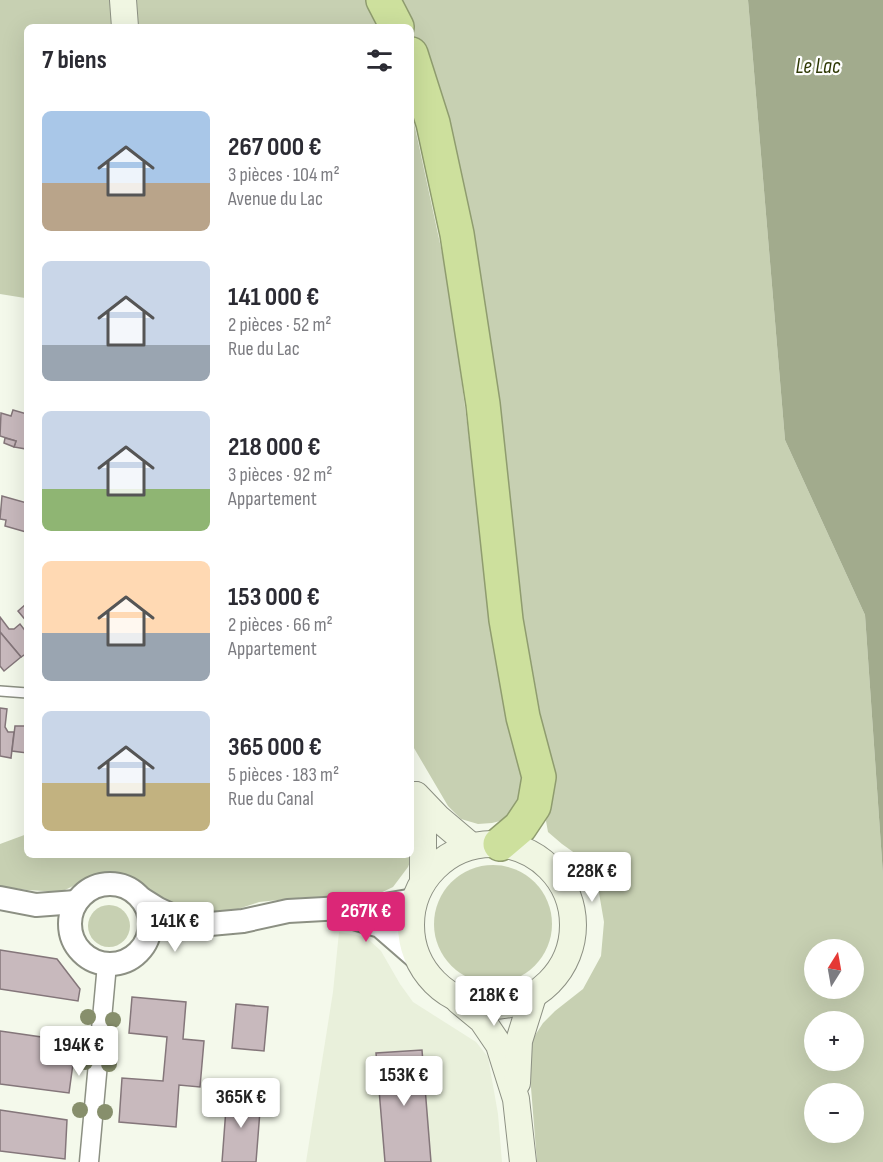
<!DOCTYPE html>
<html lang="fr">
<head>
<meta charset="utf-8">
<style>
	:root { --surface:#fff; --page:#f2f2f3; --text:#2b2b33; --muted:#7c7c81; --accent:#db2777 }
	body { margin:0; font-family:"Sofia Sans Condensed",sans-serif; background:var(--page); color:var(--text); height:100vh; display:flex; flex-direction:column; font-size:22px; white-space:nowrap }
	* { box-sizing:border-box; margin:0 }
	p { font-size:20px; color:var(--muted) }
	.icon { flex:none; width:33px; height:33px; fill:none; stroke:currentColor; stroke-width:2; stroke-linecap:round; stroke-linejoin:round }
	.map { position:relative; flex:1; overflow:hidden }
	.panel { position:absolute; left:24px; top:24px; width:390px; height:834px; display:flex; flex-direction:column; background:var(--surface); border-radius:9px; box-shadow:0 6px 24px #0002 }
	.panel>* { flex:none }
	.needle { width:39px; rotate:11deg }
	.controls { position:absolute; left:804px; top:939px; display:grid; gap:12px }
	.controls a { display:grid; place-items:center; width:60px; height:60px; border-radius:50%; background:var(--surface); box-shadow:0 6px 24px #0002; font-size:30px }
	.price { position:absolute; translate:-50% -51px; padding:0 14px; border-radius:6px; background:#fff; color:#222; font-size:20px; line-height:39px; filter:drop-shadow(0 2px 3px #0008) }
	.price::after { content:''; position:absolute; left:50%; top:36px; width:18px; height:14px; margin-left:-9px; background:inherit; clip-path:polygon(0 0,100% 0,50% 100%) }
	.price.on { background:var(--accent); color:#fff }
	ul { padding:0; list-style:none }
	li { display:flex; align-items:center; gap:18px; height:150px; padding:0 18px }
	li span { display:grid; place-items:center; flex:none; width:168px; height:120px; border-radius:9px; color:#555 }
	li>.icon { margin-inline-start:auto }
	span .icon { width:72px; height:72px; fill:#fffc; stroke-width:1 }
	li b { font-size:26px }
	h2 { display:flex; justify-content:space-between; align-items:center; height:72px; padding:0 18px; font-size:26px }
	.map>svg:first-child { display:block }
</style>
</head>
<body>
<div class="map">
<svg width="883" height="1162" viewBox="0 0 883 1162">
	<rect width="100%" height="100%" fill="#f4f9eb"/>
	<path fill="#e9f0db" d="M339,932l18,3 12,5 12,11 19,33 13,18 63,40 12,15 10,57 4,48h-196l27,-170z"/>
	<g fill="#c7d0b2" fill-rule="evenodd">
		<path d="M0,0h367l13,27h-353v274l-2,-3 -25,-4z"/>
		<path d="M395,0h353l37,440 80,175 18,260v287h-346l-8,-99 3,-23 11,-17 12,-12 28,-22 18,-33 3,-34 -6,-35 -8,-17 -14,-16 -14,-10 -14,-12 -2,-11 5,-26 -3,-38 -127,-707zM814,950h40v38h-40zM814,1022h40v38h-40zM814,1094h40v38h-40z"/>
		<path d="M411,109l38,176 44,336 29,137 3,40 -17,21 -16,4 -14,1 -17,-5 -13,-13 -37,-63z"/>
		<path d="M27,834v21h384l5,-7 -8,19 -15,20 -19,9 -66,1 -49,5 -27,9h-34l-32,-10 -34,-23 -16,-5 -15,-1 -40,20 -34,-2 -27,-4v-42z"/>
		<circle cx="493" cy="924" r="59"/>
		<circle cx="109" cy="926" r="21"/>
	</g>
	<path fill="#a2ab8d" d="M748,0h135v875l-18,-260 -80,-175z"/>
	<g fill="#c8b9bd" stroke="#84767a" stroke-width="1.5">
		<path d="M13,410l14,4 -1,35 -12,-2 2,-6 -16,-5 1,-23 10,3z"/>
		<path d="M5,438l11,3 -2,6 -10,-4z"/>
		<path d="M2,496l25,7 -1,29 -21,-6 1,-6 -6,-1z"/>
		<path d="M26,604l1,1v17l-9,-11z"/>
		<path d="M0,617l9,12h5l6,-5 7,9v20l-6,4 -21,-25z"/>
		<path d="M0,632l21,25 -17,14 -4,-5z"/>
		<path d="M0,708l7,1 -2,18 3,5h6l-3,26 -11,-2z"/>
		<path d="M27,724v29l-15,-2 3,-25h9z"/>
		<path d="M0,950l57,9 23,30 -2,12 -78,-12z"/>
		<path d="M132,997l54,5 -3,37 21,2 -4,46 -21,-2 -3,42 -57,-5 3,-44 41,3 4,-44 -38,-4z"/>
		<path d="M236,1004l32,3 -4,44 -32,-3z"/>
		<path d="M0,1031l76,11 -7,51 -69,-9z"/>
		<path d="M422,1050l9,112h-46l-9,-109z"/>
		<path d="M227,1095l34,3 -5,64h-34z"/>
		<path d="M0,1110l67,10 -2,39 -65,-8z"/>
	</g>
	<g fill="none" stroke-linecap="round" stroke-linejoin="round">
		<g stroke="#8c9083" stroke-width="12">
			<path id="service" d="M0,691l27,2"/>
		</g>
		<g stroke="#8c9083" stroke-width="21">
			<path id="minor" d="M89,1162l18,-198"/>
		</g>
		<g stroke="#8c9083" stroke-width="26">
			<g id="tertiary">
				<circle cx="110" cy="924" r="40"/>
				<path d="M0,898l36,7 40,-3"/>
				<path d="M142,899l16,10 30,14 22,1 33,-3 45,-10 91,-5 35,-6"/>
				<path d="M338,913l42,13 38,33"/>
			</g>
		</g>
		<g stroke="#8c9083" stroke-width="28">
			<g id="secondary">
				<path d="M123,0l2,27"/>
				<path d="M415,795l8,33v53"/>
				<path d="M416,795l22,23 33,28"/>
				<circle cx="492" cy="925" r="81"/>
				<path d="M459,1001l23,19 17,25 17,54 7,63"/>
				<path d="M517,1083l2,-42 14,-45"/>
			</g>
		</g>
		<g stroke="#8f9c6f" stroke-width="36">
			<g id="motorway">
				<path d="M383,0l14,27"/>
				<path d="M411,54l22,69 24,111 26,170 23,216 17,97 16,60 -5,29 -14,21 -20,17"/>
			</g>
		</g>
		<use href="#service" stroke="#fff" stroke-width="9"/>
		<use href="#minor" stroke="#fff" stroke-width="18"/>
		<use href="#tertiary" stroke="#fff" stroke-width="22"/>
		<use href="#secondary" stroke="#f0f6e2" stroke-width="26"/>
		<use href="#motorway" stroke="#cde09d" stroke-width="33"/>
	</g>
	<g fill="#878f6c">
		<circle cx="88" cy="1017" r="8"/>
		<circle cx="113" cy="1020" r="8"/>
		<circle cx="85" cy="1062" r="8"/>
		<circle cx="109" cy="1064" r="8"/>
		<circle cx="80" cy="1110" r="8"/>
		<circle cx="105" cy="1112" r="8"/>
	</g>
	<g text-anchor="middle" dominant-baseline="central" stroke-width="4.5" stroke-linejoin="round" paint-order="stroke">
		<g font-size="22" font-style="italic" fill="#303a06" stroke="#fff">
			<text x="818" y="66">Le Lac</text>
		</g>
	</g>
</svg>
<div class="controls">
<a><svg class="needle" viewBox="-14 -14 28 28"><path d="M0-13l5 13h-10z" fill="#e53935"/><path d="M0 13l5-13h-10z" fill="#7c7c81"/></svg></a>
<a>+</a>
<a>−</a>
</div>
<b class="price" style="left:592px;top:903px">228K €</b>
<b class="price on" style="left:366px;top:943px">267K €</b>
<b class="price" style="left:175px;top:953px">141K €</b>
<b class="price" style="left:494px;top:1027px">218K €</b>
<b class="price" style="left:79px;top:1077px">194K €</b>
<b class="price" style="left:404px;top:1107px">153K €</b>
<b class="price" style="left:241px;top:1129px">365K €</b>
<section class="panel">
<h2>7 biens<svg class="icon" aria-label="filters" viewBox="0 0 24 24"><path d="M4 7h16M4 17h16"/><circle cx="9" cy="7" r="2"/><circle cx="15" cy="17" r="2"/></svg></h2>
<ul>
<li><span style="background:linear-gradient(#a9c7e8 60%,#b9a48a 0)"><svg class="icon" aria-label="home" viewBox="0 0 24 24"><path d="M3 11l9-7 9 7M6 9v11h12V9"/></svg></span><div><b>267 000 €</b><p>3 pièces · 104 m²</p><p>Avenue du Lac</p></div></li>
<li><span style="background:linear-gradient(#c9d6e8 70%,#9aa5b1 0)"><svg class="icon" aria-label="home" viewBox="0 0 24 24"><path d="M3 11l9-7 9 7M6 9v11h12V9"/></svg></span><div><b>141 000 €</b><p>2 pièces · 52 m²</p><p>Rue du Lac</p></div></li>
<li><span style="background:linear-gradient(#c9d6e8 65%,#8fb573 0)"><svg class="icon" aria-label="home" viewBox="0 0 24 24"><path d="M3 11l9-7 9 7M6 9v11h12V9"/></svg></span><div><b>218 000 €</b><p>3 pièces · 92 m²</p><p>Appartement</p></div></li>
<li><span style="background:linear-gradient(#ffd9b3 60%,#9aa5b1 0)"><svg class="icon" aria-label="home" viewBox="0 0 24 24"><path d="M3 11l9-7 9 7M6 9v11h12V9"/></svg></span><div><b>153 000 €</b><p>2 pièces · 66 m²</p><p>Appartement</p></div></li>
<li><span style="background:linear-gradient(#c9d6e8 60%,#c2b280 0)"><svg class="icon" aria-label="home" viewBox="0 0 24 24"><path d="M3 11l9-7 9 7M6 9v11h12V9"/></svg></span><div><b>365 000 €</b><p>5 pièces · 183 m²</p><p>Rue du Canal</p></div></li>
</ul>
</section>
</div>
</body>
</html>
